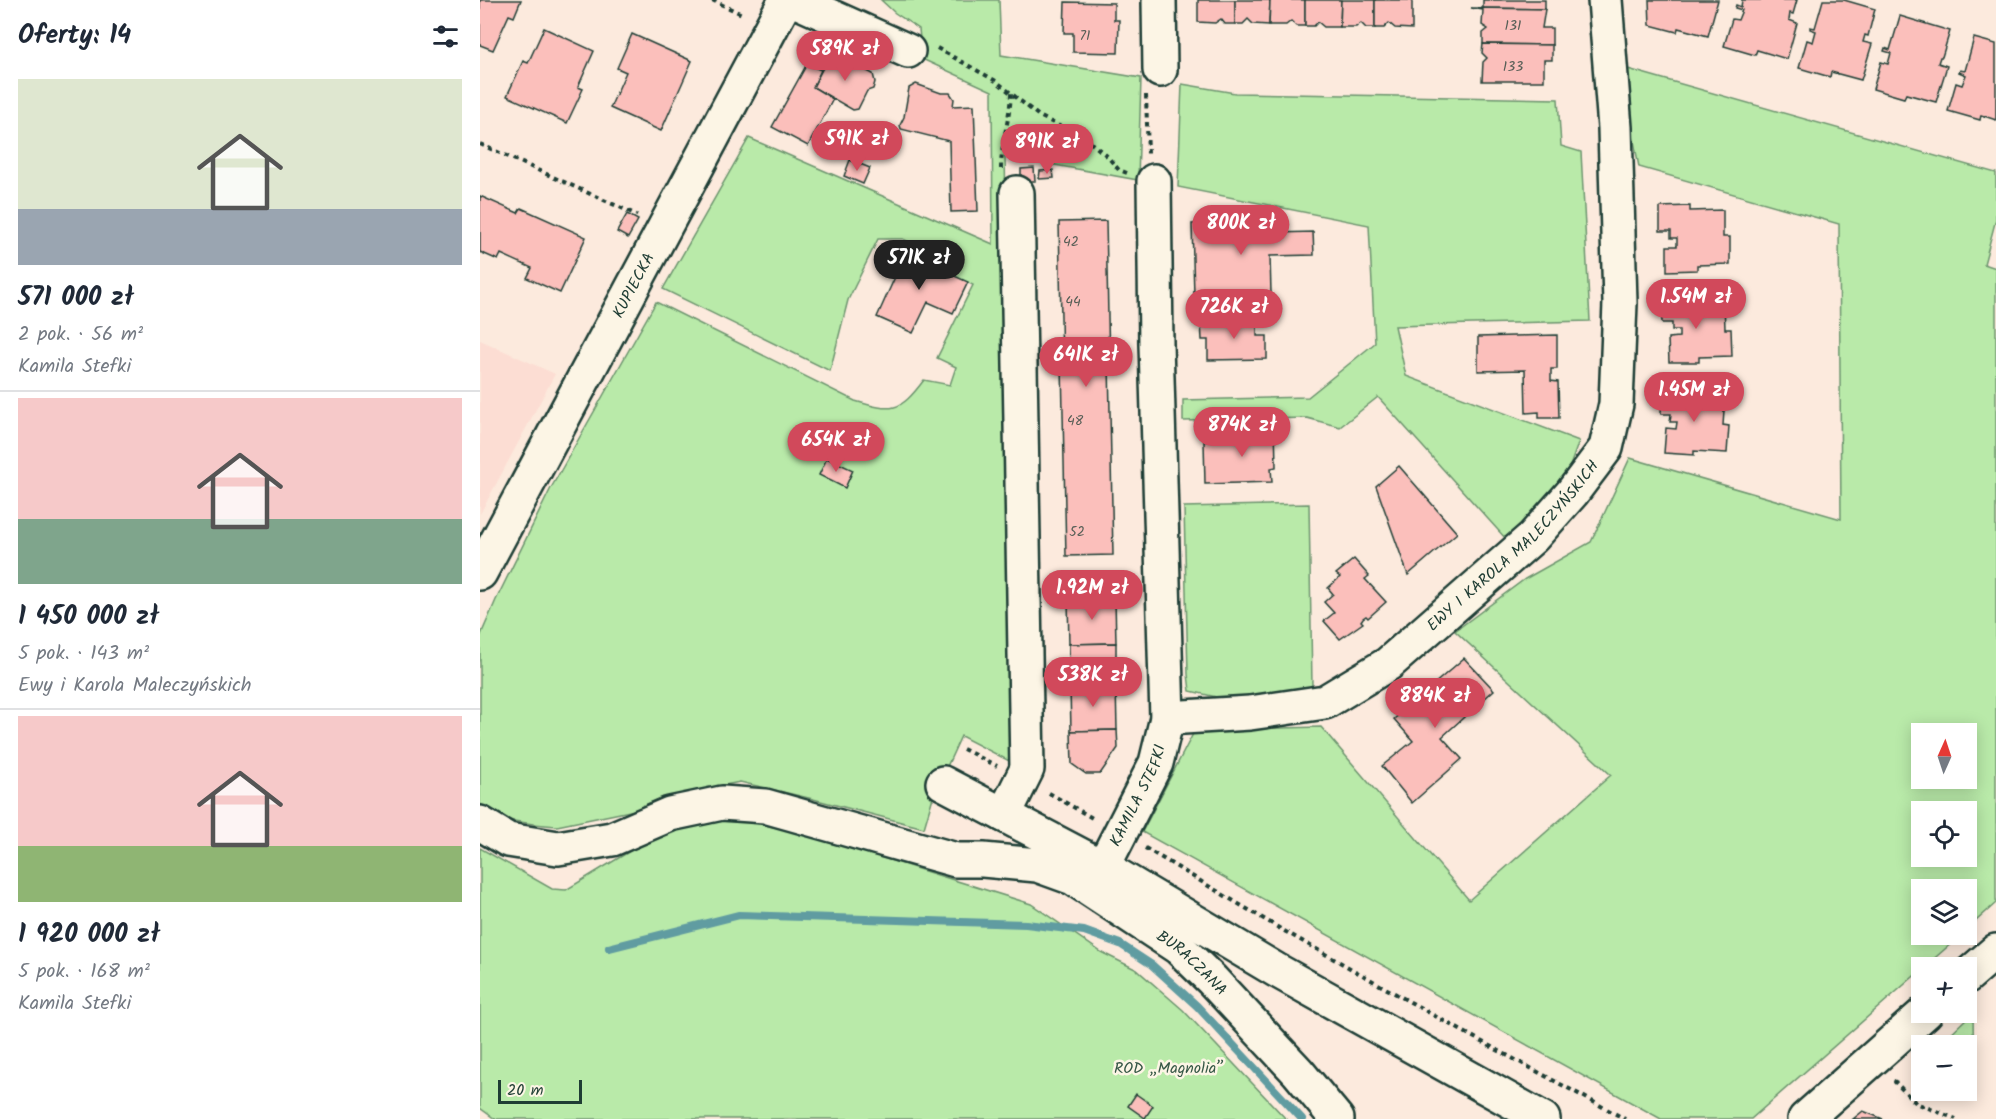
<!DOCTYPE html>
<html lang="pl">
<head>
<meta charset="utf-8">
<style>
	:root { --surface:#fff; --page:#f2f2f3; --text:#1f2937; --muted:#747a83; --line:#e0e1e3; --accent:#d1495b }
	body { margin:0; font-family:Kalam,sans-serif; background:var(--page); color:var(--text); height:100vh; display:flex; flex-direction:column; font-size:22px; white-space:nowrap }
	* { box-sizing:border-box; margin:0 }
	p { font-size:20px; color:var(--muted) }
	.icon { flex:none; width:33px; height:33px; fill:none; stroke:currentColor; stroke-width:2; stroke-linecap:round; stroke-linejoin:round }
	.map { position:relative; flex:1; overflow:hidden }
	.drawer { display:flex; flex-direction:column; background:var(--surface); width:480px }
	.drawer>* { flex:none }
	.needle { width:39px; rotate:3deg }
	.controls { position:absolute; left:1431px; top:723px; display:grid; gap:12px }
	.controls a { display:grid; place-items:center; width:66px; height:66px; border-radius:0px; background:var(--surface); box-shadow:0 3px 15px #0003; font-size:30px }
	.scale { position:absolute; left:18px; bottom:15px; width:84px; box-sizing:border-box; padding-left:6px; border:3px solid #1f3d34; border-top:0; font-size:16px; line-height:21px; white-space:nowrap; color:#1f3d34; -webkit-text-stroke:4px #fcf5e5; paint-order:stroke }
	.price { position:absolute; translate:-50% -51px; padding:0 14px; border-radius:21px; background:var(--accent); color:#fff; font-size:20px; line-height:39px; filter:drop-shadow(0 2px 3px #0008) }
	.price::after { content:''; position:absolute; left:50%; top:36px; width:18px; height:14px; margin-left:-9px; background:inherit; clip-path:polygon(0 0,100% 0,50% 100%) }
	.price.current { background:#222; color:#fff }
	ul { padding:0; list-style:none }
	li { display:grid; align-content:center; gap:12px; height:318px; padding:0 18px }
	li+li { border-top:2px solid var(--line) }
	li span { display:grid; place-items:center; height:186px; border-radius:0px; color:#555 }
	li>.icon { margin-inline-start:auto }
	span .icon { width:108px; height:108px; fill:#fffc; stroke-width:1 }
	li b { font-size:26px }
	h2 { display:flex; justify-content:space-between; align-items:center; height:72px; padding:0 18px; font-size:26px }
	main { display:flex; flex:1; min-height:0 }
	.map>svg:first-child { display:block }
</style>
</head>
<body>
<main>
<section class="drawer">
<h2>Oferty: 14<svg class="icon" aria-label="filters" viewBox="0 0 24 24"><path d="M4 7h16M4 17h16"/><circle cx="9" cy="7" r="2"/><circle cx="15" cy="17" r="2"/></svg></h2>
<ul>
<li><span style="background:linear-gradient(#dfe7d0 70%,#9aa5b1 0)"><svg class="icon" aria-label="home" viewBox="0 0 24 24"><path d="M3 11l9-7 9 7M6 9v11h12V9"/></svg></span><div><b>571 000 zł</b><p>2 pok. · 56 m²</p><p>Kamila Stefki</p></div></li>
<li><span style="background:linear-gradient(#f6c9c9 65%,#7fa58c 0)"><svg class="icon" aria-label="home" viewBox="0 0 24 24"><path d="M3 11l9-7 9 7M6 9v11h12V9"/></svg></span><div><b>1 450 000 zł</b><p>5 pok. · 143 m²</p><p>Ewy i Karola Maleczyńskich</p></div></li>
<li><span style="background:linear-gradient(#f6c9c9 70%,#8fb573 0)"><svg class="icon" aria-label="home" viewBox="0 0 24 24"><path d="M3 11l9-7 9 7M6 9v11h12V9"/></svg></span><div><b>1 920 000 zł</b><p>5 pok. · 168 m²</p><p>Kamila Stefki</p></div></li>
</ul>
</section>
<div class="map">
<svg width="1516" height="1119" viewBox="0 0 1516 1119">
	<rect width="100%" height="100%" fill="#fceadd"/>
	<filter id="ink" filterUnits="userSpaceOnUse"><feTurbulence type="fractalNoise" baseFrequency=".0167" numOctaves="2"/><feDisplacementMap in="SourceGraphic" scale="12" xChannelSelector="R" yChannelSelector="G"/><feConvolveMatrix kernelMatrix="1 2 1 2 8 2 1 2 1" color-interpolation-filters="sRGB"/></filter>
	<g filter="url(#ink)">
		<path fill="#fcddd3" d="M0,340l75,34 -75,140z"/>
		<g fill="#b9eaa9" stroke="#6c946e" stroke-width="1.5" fill-rule="evenodd">
			<path d="M401,0h118l2,55 140,23 -3,102 -133,-24 12,609 -56,-29 -28,61 -9,31 -111,-29 -73,-17 -46,9 -30,13 -107,22 -24,-2 -25,-4 -28,-16v-167l16,-37 55,-112 105,-186 199,99c38,11 44,12 69,-21l26,5 6,-18 -19,-9 36,-73 -43,-20 6,-11 -33,-15h-25l-30,61 -18,71 -167,-82 86,-151 244,106 -1,-153 -70,-32 -3,-30 -24,-16z"/>
			<path d="M1148,69l368,104v46l-12,45 12,4v635l-29,26 -1,-39h-44v44l39,1 -210,184h-90l-519,-287 53,-102 126,-3 148,173 142,-125 -156,-144 70,-52 66,-37 39,-84 211,61 -2,-295 -200,-57 -6,-31zM1442,734h44v44h-44zM1442,812h44v44h-44z"/>
			<path d="M702,84l53,9 323,6 3,47 20,6 9,169 -195,5 11,50 173,65 -9,25 -38,50 -26,23 -128,-142 -38,30 -33,-9 -124,3v-21l125,-3 67,-54 -6,-118 -191,-38z"/>
			<path d="M829,504l3,182 -17,8 -70,5 -35,-8 -2,-17 -4,-167z"/>
			<path d="M232,818l25,1 69,15 225,70 70,48 36,18 46,40 103,109h-791l-15,-11v-260l72,41 14,1 107,-65z"/>
			<path d="M1493,1012l1,83 -11,-4 3,-1v-44l-27,-1z"/>
		</g>
		<g fill="none" stroke-linecap="round" stroke-linejoin="round">
			<path stroke="#619ca1" stroke-width="8" d="M129,948l130,-33 287,9 58,7 36,13 32,21 45,41 105,113"/>
		</g>
		<g fill="#fbbfbb" stroke="#1f3d34" stroke-width="1.5">
			<path d="M0,0h41l-7,17 -5,-2 -16,35 -13,-5z"/>
			<path d="M718,0h37v24h-10l-4,-5 -6,4 -17,-1z"/>
			<path d="M755,0h35l-1,25 -16,-1 -5,-5 -5,5h-8z"/>
			<path d="M790,0h35v26h-9l-5,-5 -5,4h-17z"/>
			<path d="M825,0h36l-1,27h-16l-6,-5 -4,4h-9z"/>
			<path d="M861,0h34v28h-9l-5,-5 -5,4h-16z"/>
			<path d="M895,0h37v29l-17,-1 -6,-5 -5,5h-9z"/>
			<path d="M1003,0h62v9l-62,-1z"/>
			<path d="M1169,0h69l-10,36 -30,-8 -1,4 -27,-7z"/>
			<path d="M1262,0h55l-4,14 -3,-1 -1,7 8,3 -10,36 -30,-9 -2,5 -31,-9 8,-27 6,1 4,-10 -7,-2 1,-3 5,2z"/>
			<path d="M1343,0h21l31,9 -7,27 -3,-1 -2,7 9,2 -11,36 -30,-8 -1,5 -31,-9 8,-28 6,2 3,-11 -6,-2v-2l5,1z"/>
			<path d="M585,2l49,1v17h5l-1,33 -45,-1v-19h-9z"/>
			<path d="M991,8l74,1 -3,19h10v17l-69,-1v-11l5,-4 -6,-4 1,-15z"/>
			<path d="M1420,16l50,15 -8,26h-2l-2,6 9,3 -11,36 -30,-8 -2,4 -31,-9 8,-27 7,2 3,-11 -7,-2 1,-3 5,2z"/>
			<path d="M64,28l50,23 -16,36 5,2 -16,34 -60,-27 16,-35 5,2z"/>
			<path d="M152,34l60,27 -31,70 -51,-23 16,-36 -9,-4z"/>
			<path d="M1494,38l22,6v76l-15,-5 -1,5 -32,-9 8,-28 6,2 4,-10 -7,-3 1,-2 5,1z"/>
			<path d="M1003,44l69,1v15h-8v21h-62l1,-19 4,-4 -5,-5z"/>
			<path d="M351,52l42,22 2,8 -2,7 -6,2 -9,18 -5,1 -40,-23z"/>
			<path d="M327,64l14,6 -8,17 20,12 -25,47 -36,-19z"/>
			<path d="M436,84l25,9h9l4,6 -1,7 21,-1 4,106 -27,1 -2,-71 -48,-12 -1,-4 4,-8 5,-29z"/>
			<path d="M370,160l20,8 -7,16 -19,-8z"/>
			<path d="M554,168l1,13h-14v-12z"/>
			<path d="M573,170l1,8 -15,1 1,-8z"/>
			<path d="M0,196l38,17 3,-5 65,29 -26,56 -33,-15 5,-10 -31,-14 -3,6 -18,-8z"/>
			<path d="M1210,206v5l33,-1v27h7v27l-33,1v5l-30,1v-25h10v-8h-6v-7h-11v-24z"/>
			<path d="M147,214l11,6 -10,18 -11,-6z"/>
			<path d="M626,221l7,334 -47,1 -7,-334z"/>
			<path d="M795,222v11l38,-1 1,23 -44,1 1,37 -77,2 -2,-71z"/>
			<path d="M428,248l25,12 -3,5 38,17 -15,31 -25,-11 -15,31 -36,-16z"/>
			<path d="M1181,298h30v4h33l1,27h6l1,27 -33,1v5h-30l-1,-24 11,-1v-7h-7v-7h-10z"/>
			<path d="M777,320v16h10v23l-59,1v-20h-6l-1,-19z"/>
			<path d="M1077,335v34h-6v12l7,1 1,36h-20v-6l-13,1 -1,-43 -47,1v-34z"/>
			<path d="M1182,388l30,3v5l33,2 -2,27 6,1 -2,27 -33,-2v4l-30,-2 2,-25 10,1 1,-7h-7l1,-8h-10z"/>
			<path d="M795,425l1,42 -5,1 1,14 -67,2 -1,-43 44,-1 -1,-14z"/>
			<path d="M347,458l26,12 -8,18 -26,-13z"/>
			<path d="M919,466l58,67 -49,42 -32,-89z"/>
			<path d="M874,559l15,17 -4,3 21,23 -18,16 -2,-2 -3,2 -2,3 2,2 -23,16 -16,-18 10,-8 -10,-11 9,-8 -5,-6 12,-11 -4,-3z"/>
			<path d="M635,599l1,44 -47,1 -1,-44z"/>
			<path d="M636,643v43l-46,1 -1,-43z"/>
			<path d="M984,658l30,32 -52,47 20,22 -50,44 -30,-37 31,-25 -19,-22z"/>
			<path d="M636,686l1,44 -46,1 -1,-44z"/>
			<path d="M637,730l1,18 -18,26h-14l-14,-10 -1,-33z"/>
			<path d="M656,1094l17,12 -8,12 -17,-12z"/>
			<path d="M1383,1111l20,8h-30z"/>
		</g>
		<g fill="none" stroke-linecap="round" stroke-linejoin="round">
			<g stroke="#1f3d34" stroke-width="38">
				<g id="minor">
					<path d="M314,0l114,51"/>
					<path d="M679,0l1,70"/>
					<path id="s1" d="M0,573l306,-573"/>
					<path id="s2" d="M687,718l83,-5 75,-11 63,-38 145,-127 39,-44 34,-45 10,-44 4,-101 -5,-175 -10,-128"/>
					<path d="M463,783l160,84 173,103 267,149"/>
					<path d="M524,815l23,-46 -10,-576"/>
					<path id="s3" d="M0,823l28,17 50,8 54,-9 58,-25 52,-11 43,3 191,54h27l54,5 36,13 106,70 33,32 86,92 39,47"/>
					<path id="s4" d="M623,867l53,-104 11,-45 -11,-374 -2,-163"/>
					<path d="M1486,977l30,-26"/>
					<path d="M1325,1119l121,-107"/>
				</g>
			</g>
			<g stroke="#1f3d34" stroke-width="4" stroke-dasharray="4.5 4.5" stroke-linecap="butt">
				<path d="M232,0l32,15"/>
				<path d="M457,48l59,33 43,35 47,23 20,16 13,15 8,3"/>
				<path d="M666,95l2,59"/>
				<path d="M0,144l157,71"/>
				<path d="M521,169c0,-26 9,-50 10,-76"/>
				<path d="M483,749l34,17"/>
				<path d="M569,793l45,26"/>
				<path d="M665,848l134,80 172,97 174,94"/>
				<path d="M1416,1080l-1,2 21,21 40,16"/>
			</g>
			<use href="#minor" stroke="#fcf5e5" stroke-width="33"/>
		</g>
	</g>
	<g text-anchor="middle" dominant-baseline="central" stroke-width="5" stroke-linejoin="round" paint-order="stroke">
		<g font-size="14" fill="#565e56">
			<text x="1033" y="26">131</text>
			<text x="605" y="36">71</text>
			<text x="1033" y="67">133</text>
			<text x="591" y="242">42</text>
			<text x="593" y="302">44</text>
			<text x="595" y="421">48</text>
			<text x="597" y="532">52</text>
		</g>
		<g font-size="16" fill="#1f3d34" stroke="#fcf5e5">
			<text stroke="none"><textPath href="#s1" startOffset="326">KUPIECKA</textPath></text>
			<text stroke="none"><textPath href="#s2" startOffset="405">EWY I KAROLA MALECZYŃSKICH</textPath></text>
			<text stroke="none"><textPath href="#s4" startOffset="80">KAMILA STEFKI</textPath></text>
			<text stroke="none"><textPath href="#s3" startOffset="762">BURACZANA</textPath></text>
		</g>
		<g font-size="16" fill="#365746" stroke="#fcf5e5">
			<text x="689" y="1068">ROD „Magnolia”</text>
		</g>
	</g>
</svg>
<div class="controls">
<a><svg class="needle" viewBox="-14 -14 28 28"><path d="M0-13l5 13h-10z" fill="#e53935"/><path d="M0 13l5-13h-10z" fill="#747a83"/></svg></a>
<a><svg class="icon" aria-label="locate" viewBox="0 0 24 24"><circle cx="12" cy="12" r="6"/><path d="M12 2v4M12 18v4M2 12h4M18 12h4"/></svg></a>
<a><svg class="icon" aria-label="layers" viewBox="0 0 24 24"><path d="M12 4l9 5-9 5-9-5zM3 14l9 5 9-5"/></svg></a>
<a>+</a>
<a>−</a>
</div>
<div class="scale">20 m</div>
<b class="price" style="left:365px;top:82px">589K zł</b>
<b class="price" style="left:377px;top:172px">591K zł</b>
<b class="price" style="left:567px;top:175px">891K zł</b>
<b class="price" style="left:761px;top:256px">800K zł</b>
<b class="price current" style="left:439px;top:291px">571K zł</b>
<b class="price" style="left:1216px;top:330px">1.54M zł</b>
<b class="price" style="left:754px;top:340px">726K zł</b>
<b class="price" style="left:606px;top:388px">641K zł</b>
<b class="price" style="left:1214px;top:423px">1.45M zł</b>
<b class="price" style="left:762px;top:458px">874K zł</b>
<b class="price" style="left:356px;top:473px">654K zł</b>
<b class="price" style="left:612px;top:621px">1.92M zł</b>
<b class="price" style="left:613px;top:708px">538K zł</b>
<b class="price" style="left:955px;top:729px">884K zł</b>
</div>
</main>
</body>
</html>
